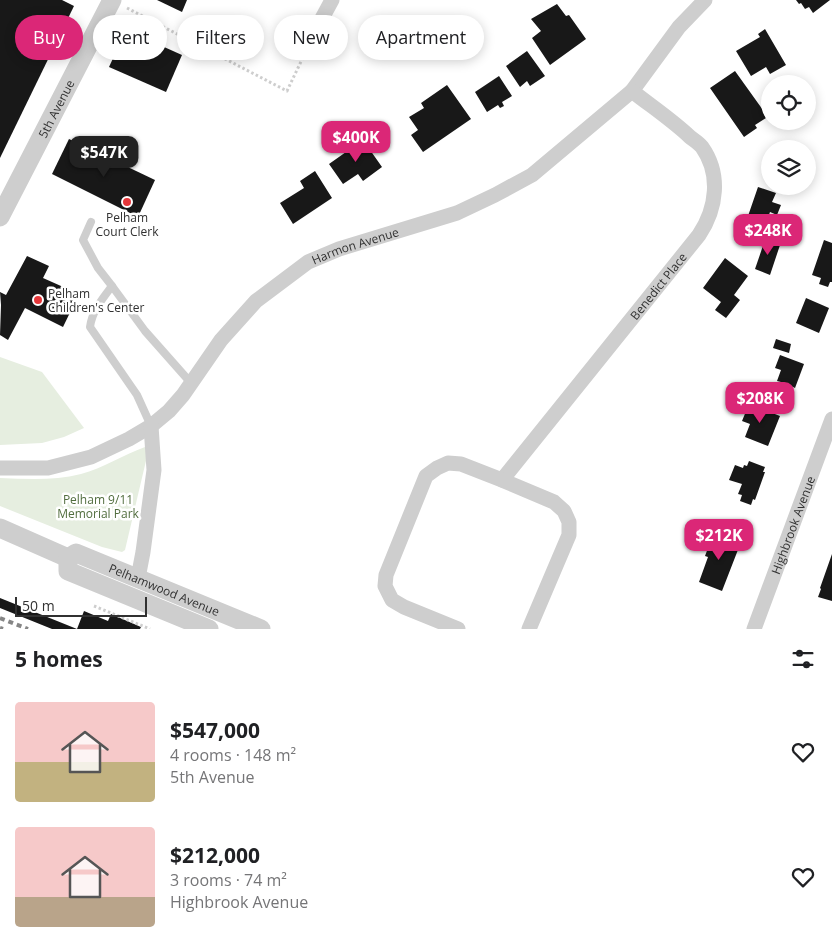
<!DOCTYPE html>
<html lang="en">
<head>
<meta charset="utf-8">
<style>
	:root { --surface:#fff; --page:#f2f2f2; --text:#202124; --muted:#757577; --accent:#db2777 }
	body { margin:0; font-family:"Open Sans",sans-serif; background:var(--page); color:var(--text); height:100vh; display:flex; flex-direction:column; font-size:19px; white-space:nowrap }
	* { box-sizing:border-box; margin:0 }
	p { font-size:16px; color:var(--muted) }
	.icon { flex:none; width:28px; height:28px; fill:none; stroke:currentColor; stroke-width:2; stroke-linecap:round; stroke-linejoin:round }
	.map { position:relative; height:629px; overflow:hidden }
	.sheet { display:flex; flex-direction:column; background:var(--surface); flex:1 }
	.sheet>* { flex:none }
	.banner { position:absolute; left:15px; top:15px; width:500px; height:45px; display:flex; gap:10px }
	.controls { position:absolute; left:761px; top:75px; display:grid; gap:10px }
	.controls a { display:grid; place-items:center; width:55px; height:55px; border-radius:50%; background:var(--surface); box-shadow:0 2px 12px #0003; font-size:25px }
	.scale { position:absolute; left:15px; bottom:12px; width:132px; box-sizing:border-box; padding-left:5px; border:2px solid #313131; border-top:0; font-size:14px; line-height:18px; white-space:nowrap; color:#313131; -webkit-text-stroke:4px #fff; paint-order:stroke }
	.price { position:absolute; translate:-50% -42px; padding:0 11px; border-radius:10px; background:var(--accent); color:#fff; font-size:16px; line-height:32px; filter:drop-shadow(0 1px 2px #0008) }
	.price::after { content:''; position:absolute; left:50%; top:30px; width:15px; height:11px; margin-left:-8px; background:inherit; clip-path:polygon(0 0,100% 0,50% 100%) }
	.price.on { background:#222; color:#fff }
	ul { padding:0; list-style:none }
	li { display:flex; align-items:center; gap:15px; height:125px; padding:0 15px }
	li span { display:grid; place-items:center; flex:none; width:140px; height:100px; border-radius:5px; color:#555 }
	li>.icon { margin-inline-start:auto }
	span .icon { width:60px; height:60px; fill:#fffc; stroke-width:1 }
	li b { font-size:21px }
	h2 { display:flex; justify-content:space-between; align-items:center; height:60px; padding:0 15px; font-size:21px }
	.chip { padding:0 18px; border-radius:22px; background:var(--surface); box-shadow:0 2px 12px #0003; font-size:18px; line-height:45px }
	.chip.on { background:var(--accent); color:#fff }
	.map>svg:first-child { display:block }
</style>
</head>
<body>
<div class="map">
<svg width="832" height="629" viewBox="0 0 832 629">
	<rect width="100%" height="100%" fill="#fff"/>
	<g fill="#e6eee0">
		<path d="M0,357l42,15 42,56 -20,9 -22,6 -42,2z"/>
		<path d="M145,447l4,1 -24,102 -3,2 -20,-5 -102,-41v-28c27,1 54,3 81,-4 22,-6 42,-19 64,-27z"/>
	</g>
	<g fill="#181818">
		<path d="M0,0h62l12,6 -74,152z"/>
		<path d="M157,0h30l-5,12z"/>
		<path d="M796,0h34l-17,13 -4,-6 -4,2 -4,-6 -2,1z"/>
		<path d="M557,4l9,12 3,-1 17,24 -36,26 -18,-27 9,-7 -10,-12z"/>
		<path d="M765,29l21,36 -16,9 -4,-7 -15,9 -15,-25 24,-14 -2,-3z"/>
		<path d="M126,30l56,25 -16,37 -57,-25z"/>
		<path d="M527,51l18,25 -15,10 -3,-5 -7,6 -14,-21z"/>
		<path d="M735,71l30,42 -1,1 2,4 -11,7 2,3 -13,9 -34,-49z"/>
		<path d="M499,76l13,20 -10,6 2,4 -4,2 -2,-3 -11,7 -12,-20z"/>
		<path d="M447,85l24,34 -48,33 -12,-17 7,-5 -9,-13 15,-9 -3,-5z"/>
		<path d="M69,139l86,41 -17,37 -86,-43z"/>
		<path d="M363,140l19,27 -19,14 -5,-7 -15,10 -14,-20z"/>
		<path d="M315,171l17,27 -39,26 -13,-21 24,-15 -4,-7z"/>
		<path d="M758,187l18,6 -4,9 9,3 -4,10 -7,-3 -4,11 -18,-7z"/>
		<path d="M766,237l15,5 -11,33 -15,-6z"/>
		<path d="M824,240l8,3v39h-2l-2,5 -9,-3 2,-6 -9,-3z"/>
		<path d="M27,256l22,10 -6,12 36,16 -16,33 -38,-19 -17,32 -8,-5 1,-30 -1,-13 6,3z"/>
		<path d="M725,258l23,18 -14,19 6,5 -14,18 -11,-8 6,-8 -18,-14z"/>
		<path d="M806,298l23,10 -10,25 -23,-10z"/>
		<path d="M776,339l15,5 -2,9 -16,-5z"/>
		<path d="M780,355l24,9 -9,24 -4,-2 -3,9 -10,-4 3,-9 -4,-1 4,-11 -6,-2z"/>
		<path d="M749,404l31,12 -12,30 -23,-9 5,-13 -8,-3z"/>
		<path d="M749,461l16,6 -2,5h2l-10,28 -2,-1 -2,6 -11,-4 2,-6 -4,-1 4,-10 -13,-4 6,-15 8,3 1,-3 3,1z"/>
		<path d="M714,532l27,10 -19,49 -23,-9 9,-25 -3,-1z"/>
		<path d="M832,554v47l-14,-4 3,-8 -1,-1z"/>
		<path d="M0,598l77,31 7,-18 24,10 3,-7 30,13 -1,2h-88l-52,-21z"/>
	</g>
	<g fill="none" stroke-linecap="round" stroke-linejoin="round">
		<g stroke="#cecece" stroke-width="3" stroke-dasharray="2.5 2.5" stroke-linecap="butt">
			<path d="M127,8l160,83 20,-42"/>
			<path d="M94,606l56,23"/>
		</g>
		<g stroke="#cecece" stroke-width="8">
			<path d="M91,222l-8,18 15,28 14,18"/>
			<path d="M151,426l-14,-31 -47,-68c2,-16 13,-29 22,-41l33,45 46,52"/>
		</g>
		<g stroke="#cecece" stroke-width="15">
			<path d="M313,35l19,-35"/>
			<path id="s1" d="M0,468h48l43,-11 38,-18 22,-13 18,-15 14,-16 38,-55 35,-39 52,-39 31,-13 118,-36 38,-18 37,-20 100,-84 47,-64 26,-27"/>
			<path id="s2" d="M502,480l197,-245c18,-27 22,-61 3,-88 -3,-4 -8,-7 -12,-10 -18,-17 -39,-31 -58,-46"/>
			<path d="M138,578l5,-26 11,-82 -3,-44"/>
			<path d="M458,629l-54,-22 -12,-7 -7,-14 1,-11 40,-99 11,-8 11,-5 13,1 41,16 52,22 10,9 5,11v13l-40,94"/>
			<path id="s3" d="M754,629l78,-210"/>
		</g>
		<g stroke="#cecece" stroke-width="19">
			<path id="s4" d="M0,217l112,-217"/>
			<path d="M0,528l68,30"/>
			<path id="s5" d="M68,558l8,-5 185,76"/>
			<path d="M68,558v13l141,58"/>
		</g>
		<g stroke="#868686" stroke-width="4" stroke-dasharray="5 4" stroke-linecap="butt">
			<path d="M0,618l28,11"/>
			<path d="M0,628l3,1"/>
		</g>
	</g>
	<g fill="#e53639" stroke="#fff" stroke-width="2">
		<circle cx="127" cy="202" r="5"/>
		<circle cx="38" cy="300" r="5"/>
	</g>
	<g text-anchor="middle" dominant-baseline="central" stroke-width="5" stroke-linejoin="round" paint-order="stroke">
		<g font-size="12" fill="#313131" stroke="#fff">
			<text stroke="none"><textPath href="#s4" startOffset="122">5th Avenue</textPath></text>
			<text stroke="none"><textPath href="#s1" startOffset="439">Harmon Avenue</textPath></text>
			<text stroke="none"><textPath href="#s2" startOffset="249">Benedict Place</textPath></text>
			<text stroke="none"><textPath href="#s3" startOffset="111">Highbrook Avenue</textPath></text>
			<text stroke="none"><textPath href="#s5" startOffset="105">Pelhamwood Avenue</textPath></text>
		</g>
		<g font-size="12" fill="#313131" stroke="#fff">
			<text x="127" y="217">Pelham<tspan x="127" dy="14">Court Clerk</tspan></text>
			<text x="48" y="293" text-anchor="start">Pelham<tspan x="48" dy="14">Children's Center</tspan></text>
		</g>
		<g font-size="12" fill="#516d3e" stroke="#fff">
			<text x="98" y="499">Pelham 9/11<tspan x="98" dy="14">Memorial Park</tspan></text>
		</g>
	</g>
</svg>
<div class="controls">
<a><svg class="icon" aria-label="locate" viewBox="0 0 24 24"><circle cx="12" cy="12" r="6"/><path d="M12 2v4M12 18v4M2 12h4M18 12h4"/></svg></a>
<a><svg class="icon" aria-label="layers" viewBox="0 0 24 24"><path d="M12 4l9 5-9 5-9-5zM3 14l9 5 9-5"/></svg></a>
</div>
<div class="scale">50 m</div>
<b class="price" style="left:356px;top:163px">$400K</b>
<b class="price on" style="left:104px;top:178px">$547K</b>
<b class="price" style="left:768px;top:256px">$248K</b>
<b class="price" style="left:760px;top:424px">$208K</b>
<b class="price" style="left:719px;top:561px">$212K</b>
<div class="banner">
<a class="chip on">Buy</a>
<a class="chip">Rent</a>
<a class="chip">Filters</a>
<a class="chip">New</a>
<a class="chip">Apartment</a>
</div>
</div>
<section class="sheet">
<h2>5 homes<svg class="icon" aria-label="filters" viewBox="0 0 24 24"><path d="M4 7h16M4 17h16"/><circle cx="9" cy="7" r="2"/><circle cx="15" cy="17" r="2"/></svg></h2>
<ul>
<li><span style="background:linear-gradient(#f6c9c9 60%,#c2b280 0)"><svg class="icon" aria-label="home" viewBox="0 0 24 24"><path d="M3 11l9-7 9 7M6 9v11h12V9"/></svg></span><div><b>$547,000</b><p>4 rooms · 148 m²</p><p>5th Avenue</p></div><svg class="icon" aria-label="heart" viewBox="0 0 24 24"><path d="M12 20l-8-8c-3-5 5-10 8-4 3-6 11-1 8 4z"/></svg></li>
<li><span style="background:linear-gradient(#f6c9c9 70%,#b9a48a 0)"><svg class="icon" aria-label="home" viewBox="0 0 24 24"><path d="M3 11l9-7 9 7M6 9v11h12V9"/></svg></span><div><b>$212,000</b><p>3 rooms · 74 m²</p><p>Highbrook Avenue</p></div><svg class="icon" aria-label="heart" viewBox="0 0 24 24"><path d="M12 20l-8-8c-3-5 5-10 8-4 3-6 11-1 8 4z"/></svg></li>
</ul>
</section>
</body>
</html>
